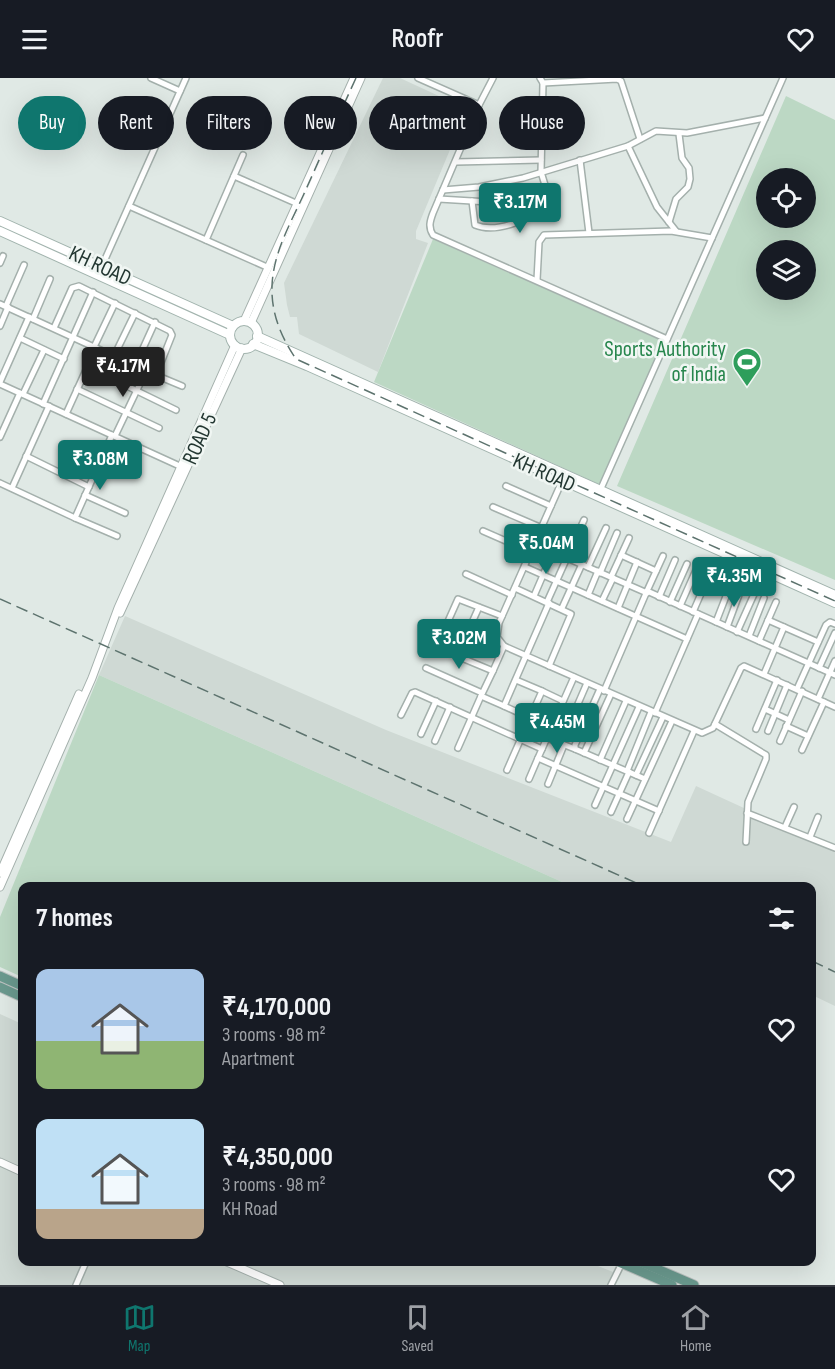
<!DOCTYPE html>
<html lang="en">
<head>
<meta charset="utf-8">
<style>
	:root { --surface:#171b24; --page:#20242c; --text:#f1f3f6; --muted:#9ea1a6; --line:#363941; --accent:#0f766e }
	body { margin:0; font-family:"Sofia Sans Condensed",sans-serif; background:var(--page); color:var(--text); height:100vh; display:flex; flex-direction:column; font-size:22px; white-space:nowrap }
	* { box-sizing:border-box; margin:0 }
	p { font-size:20px; color:var(--muted) }
	.icon { flex:none; width:33px; height:33px; fill:none; stroke:currentColor; stroke-width:2; stroke-linecap:round; stroke-linejoin:round }
	.map { position:relative; flex:1; overflow:hidden }
	.drawer { position:absolute; left:18px; top:804px; width:798px; height:384px; display:flex; flex-direction:column; background:var(--surface); border-radius:12px; box-shadow:0 6px 24px #0002 }
	.drawer>* { flex:none }
	.banner { position:absolute; left:18px; top:18px; width:800px; height:54px; display:flex; gap:12px }
	.tools { position:absolute; left:756px; top:90px; display:grid; gap:12px }
	.tools a { display:grid; place-items:center; width:60px; height:60px; border-radius:50%; background:var(--surface); box-shadow:0 6px 24px #0002; font-size:30px }
	.price { position:absolute; translate:-50% -51px; padding:0 14px; border-radius:6px; background:var(--accent); color:#fff; font-size:20px; line-height:39px; filter:drop-shadow(0 2px 3px #0008) }
	.price::after { content:''; position:absolute; left:50%; top:36px; width:18px; height:14px; margin-left:-9px; background:inherit; clip-path:polygon(0 0,100% 0,50% 100%) }
	.price.current { background:#222; color:#fff }
	ul { padding:0; list-style:none }
	li { display:flex; align-items:center; gap:18px; height:150px; padding:0 18px }
	li span { display:grid; place-items:center; flex:none; width:168px; height:120px; border-radius:12px; color:#555 }
	li>.icon { margin-inline-start:auto }
	span .icon { width:72px; height:72px; fill:#fffc; stroke-width:1 }
	li b { font-size:26px }
	h2 { display:flex; justify-content:space-between; align-items:center; height:72px; padding:0 18px; font-size:26px }
	.tag { padding:0 21px; border-radius:27px; background:var(--surface); box-shadow:0 6px 24px #0002; font-size:21px; line-height:54px }
	.tag.current { background:var(--accent); color:#fff }
	header { display:flex; justify-content:space-between; align-items:center; height:78px; padding:0 18px; background:var(--surface); font-size:27px; font-weight:600 }
	.tabs { display:flex; justify-content:space-around; align-items:center; height:84px; border-top:2px solid var(--line); background:var(--surface); font-size:16px; color:var(--muted) }
	.tabs a { display:grid; justify-items:center; gap:3px }
	.tabs .current { color:var(--accent) }
	.map>svg:first-child { display:block }
</style>
</head>
<body>
<header><svg class="icon" aria-label="menu" viewBox="0 0 24 24"><path d="M4 6h16M4 12h16M4 18h16"/></svg>Roofr<svg class="icon" aria-label="heart" viewBox="0 0 24 24"><path d="M12 20l-8-8c-3-5 5-10 8-4 3-6 11-1 8 4z"/></svg></header>
<div class="map">
<svg width="835" height="1207" viewBox="0 0 835 1207">
	<rect width="100%" height="100%" fill="#e0e9e5"/>
	<g fill="#cfd9d4">
		<path d="M383,0h17l67,31 -51,122v8l12,4 -50,129 -79,-38 -2,-17h-7l-3,-12 -3,-22z"/>
		<path d="M125,538l261,114 285,112 25,-56 139,64v156l-23,-11v-109h-241l-472,-211z"/>
		<path d="M0,936l22,10v238h566l25,10 -5,13h-608z"/>
	</g>
	<g fill="#bcd8c4" fill-rule="evenodd">
		<path d="M786,18l49,24v460l-218,-94zM806,100v40h-40v-40zM766,172h40v40h-40z"/>
		<path d="M433,161l225,100 8,7 -63,140 -229,-104z"/>
		<path d="M99,597l472,211h-549v91l-22,-10v-50z"/>
	</g>
	<g fill="none" stroke-linecap="round" stroke-linejoin="round">
		<g stroke="#a4b0ac" stroke-width="8">
			<g id="minor">
				<path d="M151,0l29,13"/>
				<path d="M418,0l61,27"/>
				<path d="M493,0l-14,27 -46,108c-3,8 -5,14 0,22l234,104"/>
				<path d="M540,0l3,5 74,-4 4,2 19,58"/>
				<path d="M628,68l29,61 19,24"/>
				<path d="M580,82l9,73"/>
				<path d="M456,84l85,-2"/>
				<path d="M234,98l64,28"/>
				<path d="M443,112l36,-3 44,-9 105,-32 28,-15 31,2 78,-15"/>
				<path d="M439,121l66,4 41,-14"/>
				<path d="M472,123l3,24c22,9 58,-6 73,-23l1,-4 -8,-26 2,-89"/>
				<path d="M129,128l140,62"/>
				<path d="M669,144l7,-23 12,-12 2,-8 -1,-11 -7,-10 -3,-24"/>
				<path d="M206,162l37,-85"/>
				<path d="M0,185l3,-7"/>
				<path d="M102,188l84,-188"/>
				<path d="M537,202l2,-38 5,-7 127,-4 41,7"/>
				<path d="M0,226l96,44"/>
				<path d="M6,228l18,-41"/>
				<path d="M33,241l17,-40"/>
				<path d="M0,248l8,-19"/>
				<path d="M54,250l18,-40 7,-2 91,45 2,4 -16,40"/>
				<path d="M20,260l44,21"/>
				<path d="M94,269l21,-44"/>
				<path d="M114,278l21,-43"/>
				<path d="M135,288l20,-44"/>
				<path d="M88,289l88,43"/>
				<path d="M146,293l36,15"/>
				<path d="M0,304l29,-65"/>
				<path d="M0,306l184,84"/>
				<path d="M77,311l82,39"/>
				<path d="M23,316l21,-44"/>
				<path d="M43,326l50,-112"/>
				<path d="M66,336l30,-66 50,23 -31,65"/>
				<path d="M112,357l-37,83 42,18"/>
				<path d="M0,359l20,-44"/>
				<path d="M26,378l63,31"/>
				<path d="M563,401l-64,144 -2,14 7,9 198,87 11,-5 28,-60 3,-2 91,41"/>
				<path d="M0,405l75,35"/>
				<path d="M506,408l45,20"/>
				<path d="M12,410l37,-82"/>
				<path d="M599,415l184,-415"/>
				<path d="M85,417l40,18"/>
				<path d="M493,429l49,21"/>
				<path d="M483,453l48,21"/>
				<path d="M535,466l112,49"/>
				<path d="M621,477l35,16"/>
				<path d="M663,478l-16,35 188,84"/>
				<path d="M525,489l162,72"/>
				<path d="M588,489l18,-39"/>
				<path d="M600,495l17,-40"/>
				<path d="M466,496l46,21"/>
				<path d="M611,499l18,-39"/>
				<path d="M515,510l56,26 -22,52"/>
				<path d="M588,517l10,-24"/>
				<path d="M534,518l19,-44"/>
				<path d="M659,519l16,-37"/>
				<path d="M602,523l11,-23"/>
				<path d="M547,524l37,-82"/>
				<path d="M670,524l17,-38"/>
				<path d="M680,528l16,-36"/>
				<path d="M479,529l-22,49 -20,-10 21,-47 44,17"/>
				<path d="M562,530l20,-44"/>
				<path d="M618,530l19,-46"/>
				<path d="M693,534l17,-39"/>
				<path d="M768,542l50,22"/>
				<path d="M716,544l14,-36"/>
				<path d="M727,549l13,-35"/>
				<path d="M737,554l18,-40"/>
				<path d="M749,558l15,-38"/>
				<path d="M759,563l17,-39"/>
				<path d="M457,578l36,15 11,-25"/>
				<path d="M426,590l56,25"/>
				<path d="M819,590l16,-35"/>
				<path d="M493,593l-12,25 23,10 45,-103"/>
				<path d="M764,596l20,-47"/>
				<path d="M574,599l-36,81 121,53"/>
				<path d="M516,602l26,11"/>
				<path d="M600,611l-25,56v4l70,30"/>
				<path d="M797,611l29,-64 4,-3 5,2"/>
				<path d="M604,613l43,-100"/>
				<path d="M818,621l17,-38"/>
				<path d="M504,628l26,12"/>
				<path d="M765,631l24,11"/>
				<path d="M655,635l43,-99"/>
				<path d="M401,637l11,-22 3,-1 127,57"/>
				<path d="M715,646l51,31v4l-18,43 -2,40"/>
				<path d="M786,648l22,10"/>
				<path d="M756,651l21,-49"/>
				<path d="M768,653l19,-46"/>
				<path d="M421,656l15,-33"/>
				<path d="M547,660l28,11"/>
				<path d="M435,663l15,-34"/>
				<path d="M780,663l22,-50"/>
				<path d="M561,665l26,-60"/>
				<path d="M458,670l23,-52"/>
				<path d="M802,672l22,-48"/>
				<path d="M584,675l27,-59"/>
				<path d="M600,682l26,-59"/>
				<path d="M507,692l35,-79 21,10"/>
				<path d="M627,693l24,-59"/>
				<path d="M636,697l27,-58"/>
				<path d="M529,701l9,-21"/>
				<path d="M548,706l16,-39"/>
				<path d="M595,727l44,-98"/>
				<path d="M611,734l18,-40"/>
				<path d="M747,735l88,35"/>
				<path d="M627,741l45,-98"/>
				<path d="M785,749l9,-20"/>
				<path d="M649,755l45,-102"/>
				<path d="M810,759l8,-20"/>
				<path d="M76,1207l10,-23"/>
				<path d="M611,1207l11,-22"/>
			</g>
		</g>
		<g stroke="#a4b0ac" stroke-width="9">
			<g id="tertiary">
				<path d="M244,243l110,-243"/>
				<path d="M251,245l110,-245"/>
				<path d="M120,535l122,-265"/>
				<path d="M0,795l79,-179"/>
				<path d="M0,809l92,-209 26,-70 117,-263"/>
				<path d="M0,1084l22,10"/>
				<path d="M227,1184l53,23"/>
			</g>
		</g>
		<g stroke="#a1b3ad" stroke-width="10">
			<g id="secondary">
				<path d="M0,143l233,105"/>
				<path d="M0,153l230,104"/>
				<circle cx="244" cy="257" r="14"/>
				<path d="M257,258l578,259"/>
				<path d="M253,266l54,22 528,237"/>
			</g>
		</g>
		<g stroke="#bdc3c2" stroke-width="11">
			<g id="primary">
				<path d="M0,898l22,10"/>
				<path d="M0,909l22,10"/>
				<path d="M619,1184l53,23"/>
				<path d="M641,1184l53,23"/>
			</g>
		</g>
		<use href="#minor" stroke="#fff" stroke-width="5"/>
		<use href="#tertiary" stroke="#fff" stroke-width="7"/>
		<use href="#secondary" stroke="#fff" stroke-width="8"/>
		<use href="#primary" stroke="#6a998e" stroke-width="9"/>
		<g stroke="#5d736e" stroke-width="1.5" stroke-dasharray="12 6" stroke-linecap="butt">
			<path d="M356,0c-18,39 -35,78 -53,118 -13,28 -30,58 -31,90 -1,27 9,51 24,73l539,242"/>
			<path d="M0,521l643,287"/>
			<path d="M812,883l23,11"/>
		</g>
	</g>
	<defs>
		<g id="stadium-pin" transform="scale(1.5)"><path d="M0 17L-7.5 6A9.5 9.5 0 1 1 7.5 6Z" fill="#2e9e5b" stroke="#f0f6f3"/><path d="M0-5a6.5 5 0 1 0 0 10a6.5 5 0 1 0 0-10ZM-3.5-1.8h7v3.6h-7Z" fill="#fff"/></g>
	</defs>
	<g fill-rule="evenodd">
		<use href="#stadium-pin" x="747" y="284"/>
	</g>
	<g text-anchor="middle" dominant-baseline="central" stroke-width="5" stroke-linejoin="round" paint-order="stroke">
		<g font-size="22" fill="#233732" stroke="#f0f6f3">
			<text transform="translate(100 188) rotate(25)">KH ROAD</text>
			<text transform="translate(200 361) rotate(-66)">ROAD 5</text>
			<text transform="translate(544 395) rotate(24)">KH ROAD</text>
		</g>
		<g font-size="22" fill="#27864d" stroke="#f0f6f3" text-anchor="end">
			<text x="726" y="271">Sports Authority<tspan x="726" dy="25">of India</tspan></text>
		</g>
	</g>
</svg>
<div class="tools">
<a><svg class="icon" aria-label="locate" viewBox="0 0 24 24"><circle cx="12" cy="12" r="6"/><path d="M12 2v4M12 18v4M2 12h4M18 12h4"/></svg></a>
<a><svg class="icon" aria-label="layers" viewBox="0 0 24 24"><path d="M12 4l9 5-9 5-9-5zM3 14l9 5 9-5"/></svg></a>
</div>
<b class="price" style="left:520px;top:156px">₹3.17M</b>
<b class="price current" style="left:123px;top:320px">₹4.17M</b>
<b class="price" style="left:100px;top:413px">₹3.08M</b>
<b class="price" style="left:546px;top:497px">₹5.04M</b>
<b class="price" style="left:734px;top:530px">₹4.35M</b>
<b class="price" style="left:459px;top:592px">₹3.02M</b>
<b class="price" style="left:557px;top:676px">₹4.45M</b>
<div class="banner">
<a class="tag current">Buy</a>
<a class="tag">Rent</a>
<a class="tag">Filters</a>
<a class="tag">New</a>
<a class="tag">Apartment</a>
<a class="tag">House</a>
</div>
<section class="drawer">
<h2>7 homes<svg class="icon" aria-label="filters" viewBox="0 0 24 24"><path d="M4 7h16M4 17h16"/><circle cx="9" cy="7" r="2"/><circle cx="15" cy="17" r="2"/></svg></h2>
<ul>
<li><span style="background:linear-gradient(#a9c7e8 60%,#8fb573 0)"><svg class="icon" aria-label="home" viewBox="0 0 24 24"><path d="M3 11l9-7 9 7M6 9v11h12V9"/></svg></span><div><b>₹4,170,000</b><p>3 rooms · 98 m²</p><p>Apartment</p></div><svg class="icon" aria-label="heart" viewBox="0 0 24 24"><path d="M12 20l-8-8c-3-5 5-10 8-4 3-6 11-1 8 4z"/></svg></li>
<li><span style="background:linear-gradient(#bfe0f5 75%,#b9a48a 0)"><svg class="icon" aria-label="home" viewBox="0 0 24 24"><path d="M3 11l9-7 9 7M6 9v11h12V9"/></svg></span><div><b>₹4,350,000</b><p>3 rooms · 98 m²</p><p>KH Road</p></div><svg class="icon" aria-label="heart" viewBox="0 0 24 24"><path d="M12 20l-8-8c-3-5 5-10 8-4 3-6 11-1 8 4z"/></svg></li>
</ul>
</section>
</div>
<nav class="tabs">
<a class="current"><svg class="icon" aria-label="map" viewBox="0 0 24 24"><path d="M3 6l6-2 6 2 6-2v14l-6 2-6-2-6 2zM9 4v14M15 6v14"/></svg>Map</a>
<a><svg class="icon" aria-label="saved" viewBox="0 0 24 24"><path d="M7 4h10v16l-5-4-5 4z"/></svg>Saved</a>
<a><svg class="icon" aria-label="home" viewBox="0 0 24 24"><path d="M3 11l9-7 9 7M6 9v11h12V9"/></svg>Home</a>
</nav>
</body>
</html>
